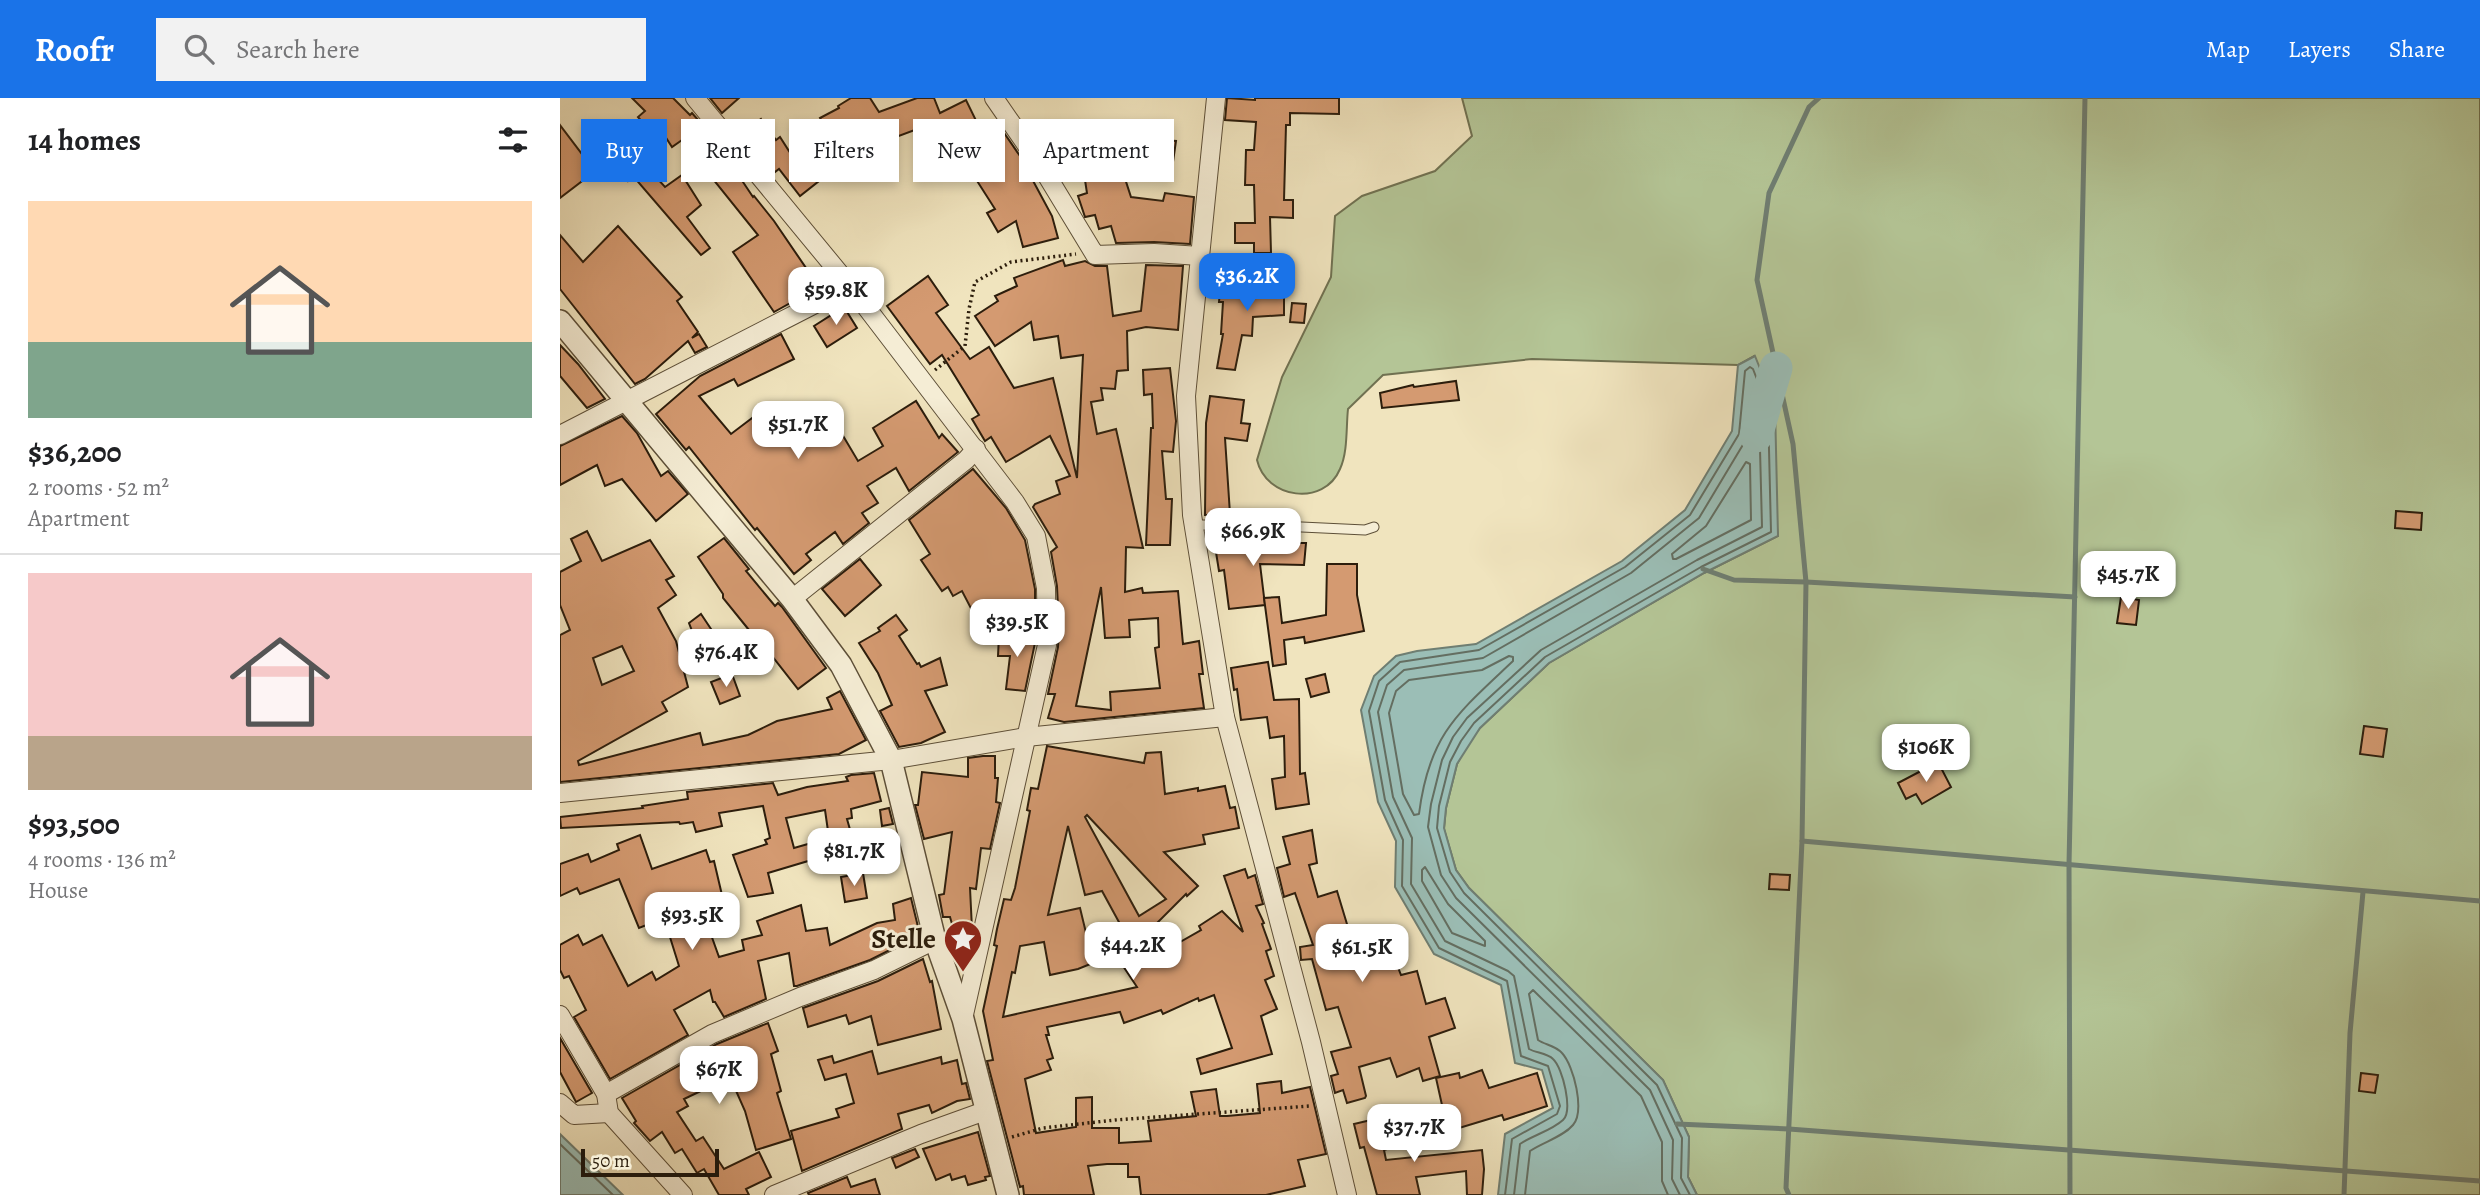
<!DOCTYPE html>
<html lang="en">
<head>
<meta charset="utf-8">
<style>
	:root { --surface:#fff; --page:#f2f2f2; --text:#202124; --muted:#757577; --line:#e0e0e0; --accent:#1a73e8 }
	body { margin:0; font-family:Alegreya,serif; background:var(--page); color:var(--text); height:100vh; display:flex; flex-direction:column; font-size:26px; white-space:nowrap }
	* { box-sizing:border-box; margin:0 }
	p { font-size:23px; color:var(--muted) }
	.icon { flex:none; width:38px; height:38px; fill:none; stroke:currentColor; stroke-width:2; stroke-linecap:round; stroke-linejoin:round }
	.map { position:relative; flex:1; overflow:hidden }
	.details { display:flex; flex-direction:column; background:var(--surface); width:560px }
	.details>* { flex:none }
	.banner { position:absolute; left:21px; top:21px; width:665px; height:63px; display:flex; gap:14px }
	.scale { position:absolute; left:21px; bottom:18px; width:138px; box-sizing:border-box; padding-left:7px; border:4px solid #2c1d0c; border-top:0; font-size:19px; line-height:24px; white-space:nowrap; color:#2c1d0c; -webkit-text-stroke:5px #f5edd5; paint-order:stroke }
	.price { position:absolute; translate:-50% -60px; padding:0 16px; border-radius:14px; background:#fff; color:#222; font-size:23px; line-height:46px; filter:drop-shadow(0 2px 4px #0008) }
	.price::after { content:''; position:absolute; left:50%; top:42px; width:21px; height:16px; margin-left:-10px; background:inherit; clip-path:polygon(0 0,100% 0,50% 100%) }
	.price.selected { background:var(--accent); color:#fff }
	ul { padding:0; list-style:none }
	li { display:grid; align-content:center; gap:14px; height:371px; padding:0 28px }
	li+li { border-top:2px solid var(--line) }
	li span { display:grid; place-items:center; height:217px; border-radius:0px; color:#555 }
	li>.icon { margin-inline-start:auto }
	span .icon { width:126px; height:126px; fill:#fffc; stroke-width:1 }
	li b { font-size:30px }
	h2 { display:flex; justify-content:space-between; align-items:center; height:84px; padding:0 28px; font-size:30px }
	.pill { padding:0 24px; border-radius:0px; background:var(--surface); box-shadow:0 4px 10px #0003; font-size:24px; line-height:63px }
	.pill.selected { background:var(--accent); color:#fff }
	header { display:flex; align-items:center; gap:42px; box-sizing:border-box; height:98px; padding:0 35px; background:var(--accent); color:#fff }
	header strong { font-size:33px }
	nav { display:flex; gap:38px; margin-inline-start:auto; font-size:24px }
	.search { width:490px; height:63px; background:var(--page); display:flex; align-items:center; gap:18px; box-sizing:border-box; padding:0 24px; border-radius:0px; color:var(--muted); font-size:26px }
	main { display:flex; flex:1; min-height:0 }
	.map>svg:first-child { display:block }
</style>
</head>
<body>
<header>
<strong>Roofr</strong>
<div class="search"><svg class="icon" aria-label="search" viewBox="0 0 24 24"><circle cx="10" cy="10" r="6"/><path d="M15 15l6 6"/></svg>Search here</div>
<nav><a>Map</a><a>Layers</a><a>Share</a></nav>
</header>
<main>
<section class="details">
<h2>14 homes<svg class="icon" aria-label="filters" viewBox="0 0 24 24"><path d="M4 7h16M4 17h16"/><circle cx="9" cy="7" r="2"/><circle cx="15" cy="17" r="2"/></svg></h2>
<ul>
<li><span style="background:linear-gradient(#ffd9b3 65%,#7fa58c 0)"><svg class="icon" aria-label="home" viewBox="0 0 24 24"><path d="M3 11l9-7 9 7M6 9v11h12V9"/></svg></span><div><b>$36,200</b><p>2 rooms · 52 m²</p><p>Apartment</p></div></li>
<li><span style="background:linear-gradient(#f6c9c9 75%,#b9a48a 0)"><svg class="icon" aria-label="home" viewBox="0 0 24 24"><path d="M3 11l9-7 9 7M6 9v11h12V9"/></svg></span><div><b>$93,500</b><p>4 rooms · 136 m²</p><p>House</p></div></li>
</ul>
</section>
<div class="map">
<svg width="1920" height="1097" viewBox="0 0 1920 1097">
	<rect width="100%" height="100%" fill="#f0e4be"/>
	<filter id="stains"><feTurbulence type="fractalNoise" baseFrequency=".00286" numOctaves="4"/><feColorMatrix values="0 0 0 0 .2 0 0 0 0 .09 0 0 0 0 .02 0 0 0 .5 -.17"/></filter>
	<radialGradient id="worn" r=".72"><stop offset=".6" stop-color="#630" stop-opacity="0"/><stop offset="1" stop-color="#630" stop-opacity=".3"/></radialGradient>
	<path fill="#b4c596" stroke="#707151" stroke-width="2" d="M902,0h1018v1097h-783l-9,-18 1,-40 -26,-57 -194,-192 -13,-18 -12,-41 2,-21 11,-44 10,-19 13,-17 69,-65 155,-90 74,-37 -24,-180 -16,9 -206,-6 -149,16 -35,34c-2,18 0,43 -8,60 -16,38 -74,30 -83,-9l25,-83 49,-100 4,-61 27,-20 73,-25 37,-35z"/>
	<g fill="#9bbeb6" stroke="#6f7e72" stroke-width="2">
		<path d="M1195,258l20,50 3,130 -74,37 -155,90 -69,65 -23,36 -11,44 -2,20 12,42 13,18 194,192 26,57 -1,40 9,18h-199l7,-61 48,-26 -11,-38 -27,-7 -14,-78 -67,-31 -39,-67 1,-46 -18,-39 -17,-92 13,-34 22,-20 21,-5 59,-7 146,-83 63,-51 47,-79 6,-66z"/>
		<path d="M0,1036l63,61h-63z"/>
	</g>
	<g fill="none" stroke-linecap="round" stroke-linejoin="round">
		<g stroke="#646e61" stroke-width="2">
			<path d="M1186,364l4,2 1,56 -75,39h-3l-1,-5 34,-28z"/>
			<path d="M949,558l4,1v4c-55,52 -84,73 -94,153l-5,1 -11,-21 -14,-81 7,-22 13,-11 73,-10z"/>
			<path d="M865,769l23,37 37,37v5l-33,-13 -30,-52v-11z"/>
			<path d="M0,1046l53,51"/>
			<path d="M945,1097l7,-56 45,-25 3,-8 -12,-40 -27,-10 -14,-75 -68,-33 -37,-62 1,-46 -18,-40 -16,-89 10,-30 21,-19 79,-12 146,-83 65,-52 49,-81 6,-63 5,-4 3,2 15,39 3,124 -70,35 -156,90 -71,66 -13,18 -11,21 -11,44 -2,22 13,44 14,21 193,192 25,53 -1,40 9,17"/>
			<path d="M954,1097l6,-51c13,-9 31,-13 43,-24 10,-9 0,-52 -10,-61 -6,-6 -17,-6 -24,-10l-15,-73 -6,-5 -63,-30 -34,-57 1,-46 -19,-41 -15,-85 9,-27 17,-15 79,-12 148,-85 68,-55 48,-80 4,-33 3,-3 5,8 3,117 -65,33 -156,90 -74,68 -14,19 -11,23 -11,44 -3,23 13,48 15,23 194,192 23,50 -1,39 8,16"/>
			<path d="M965,1097l5,-44c13,-9 33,-14 43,-26 12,-14 1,-59 -11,-72 -7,-8 -17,-8 -24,-13l-9,-46 4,-4 108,106 21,46v39l6,14"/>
		</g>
		<g stroke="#6f7e72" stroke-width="5">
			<path d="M1143,471l31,11 72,2 269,15"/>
			<path d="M1242,743l4,-259 -13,-138 -36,-164 12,-87 40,-86 10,-9"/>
			<path d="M1117,1026l112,5 691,52"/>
			<path d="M1229,1097l-3,-7 16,-347 678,60"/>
			<path d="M1510,1097l-1,-330 16,-767"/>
			<path d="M1784,1097l6,-162 13,-141"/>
		</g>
		<path stroke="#9bbeb6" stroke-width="33" d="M1196,338l20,-68"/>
	</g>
	<g fill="#d49a71" stroke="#2c1d0c" stroke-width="2" fill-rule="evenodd">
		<path d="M72,0h41l17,17 2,-2 14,16 -19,17 -5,-6 -10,7 -11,-17 -7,6 -16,-19 7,-6z"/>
		<path d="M150,0h29l-17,15z"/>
		<path d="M291,0h19l9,14 38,-14h17l6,15 26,-13 18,37 16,-10 31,45 3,4 -3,1 21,39 6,22 -35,9 -7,-26 -18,11 -11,-19 8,-4 -30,-47 -36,17 -7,-14 13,-6 -15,-31 -35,13 2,5 -4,1 5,18 -18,5 -16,-44 -3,2 -2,-4 -20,11 -9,-17 19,-10 -1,-2z"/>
		<path d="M667,0l28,2v-2h84v16l-49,-1v12h-4l-2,75h9v18l-23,-1 1,36h-17v-10h-19v-20h20l-1,-38h-9l1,-35h8l2,-28 -31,-2z"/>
		<path d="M201,21l15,21 4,-3 16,25 5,-4 18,23 -19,15 -21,-27 -4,3 -17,-26 -3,2 -12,-16z"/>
		<path d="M0,27l25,33 29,-21 2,3 6,-6 30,46 4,-3 9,10 17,-12 19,30 -14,12 23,31 -9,7 -67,-78 -6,4 -13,-20 -15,11 -2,-3 -38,29z"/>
		<path d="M554,39l62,4 -3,21 -23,-3v3l-31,-2 12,37 32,4 2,-8 29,4 -4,47 -36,-2 -38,1 -5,-17 -12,3 -4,-14 -10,2 -7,-21 9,-3 -4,-26 7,-1 2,-27 22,2z"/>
		<path d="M157,52l20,23 16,24 1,-1 20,25 45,66 -45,25 -41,-60 25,-17 -58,-72z"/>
		<path d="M58,128l64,71 -5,4 21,31 -6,6 7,-4 8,13 -12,6 -7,-12 -43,38 -10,5 -75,-95v-54l23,27z"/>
		<path d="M503,162l2,6 20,-5 10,5h12l6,50 28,-5 5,-46 37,1 -5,64 -32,-3 -19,4 1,39 -11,1 -2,18 -14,-1 2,12 -12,2 6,32 19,-5 27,119 -17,-1 -1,45 17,-4 1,5 35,-2 5,53 16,-3 4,33h-4l5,34 -140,14 -16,-4 7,-24h-7l10,-47 2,-39h-2l-1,-22 -6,-34 6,-5 -24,-40 2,-3 25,-10 -4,-13 14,-5 -20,-40 -44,26 -15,-25 -6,4 -13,-22 7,-4 -37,-60 -12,9 -43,-58 41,-30 20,29 -12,8 34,46 19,-12 25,41 39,-10 24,100 6,-123 -22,3 -3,-22 -24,4 -3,-18 -36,24 -20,-30 23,-15 -3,-5 22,-10 -3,-8zM541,489l4,51 25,-1 -1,-17 29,-2 1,29 -4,1 5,40 -50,4 1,18 -35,-4z"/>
		<path d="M704,171h20v46l-31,2 -1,19 -10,-1 -7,35 -18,-2 6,-34h-2l2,-32h-4l2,-21 14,1 -1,9 29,3z"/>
		<path d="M732,205l14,1 -2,19 -14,-1z"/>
		<path d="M284,209l13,21 -30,19 -13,-21z"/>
		<path d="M221,236l13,25 -56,27 -4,-7 -35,17 32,38 33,-25 18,24 8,-6 10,13 33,-21 25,42 25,-15 -10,-18 43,-27 23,37 3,-4 16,18 -49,39 -13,-23 -29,18 11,17 -16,10 7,10 -26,21 -8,-12 -29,22 5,6 -17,14 -37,-46 -2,2 -66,-83 -3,3 -30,-36 44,-38z"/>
		<path d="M0,247l18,19 27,35 -18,9 -27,-32z"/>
		<path d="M610,270l6,53 -3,31 -11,-1 4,48h6l-2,46h-24l5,-117h2l-1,-34 -8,1 -1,-25z"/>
		<path d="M896,283l3,19 -77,8 -2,-15 33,-8 1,2z"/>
		<path d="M650,298l34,4 -3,23 9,1 -3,17 -22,-3 5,76 -25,1 1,-92z"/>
		<path d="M62,318l15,17 24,43 7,-5 20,23 -32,27 -34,-42 -17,7 -8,-21 -37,20v-39z"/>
		<path d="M413,371l33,39 19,32 10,49v22l-59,7 -14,-27 -9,5 -5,-9 -6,4 -21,-31 9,-6 -21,-34z"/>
		<path d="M1836,413l26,2 -1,17 -26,-2z"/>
		<path d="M27,433l15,30 48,-21 24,36 -8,4 10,15 -18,13 18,33 12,46 -26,15 5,9 -89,50 1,4 121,-32 3,12 45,-10 29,-14 55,-12 -5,-11 13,-7 26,49 -27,14 -279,28v-147l10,-5 -10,-25v-33l21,-11 -10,-22zM62,548l12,25 -32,14 -9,-27z"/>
		<path d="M164,440l25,31 -3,2 29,35 3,-3 4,4 44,61 -28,21 -30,-38 -17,14 -18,-21 16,-14 -26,-32v-4l-25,-37z"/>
		<path d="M702,441l1,4h43l-2,22 -44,-1 5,41 -36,4 -5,-39 -5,1 -4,-25z"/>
		<path d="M300,461l21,26 -36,31 -23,-27z"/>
		<path d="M767,466h30v31l7,36 -59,12 -1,-6 -20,3 2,24 -13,2 -9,-68 15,-1 3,26 44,-8z"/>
		<path d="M1561,499l18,3 -3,25 -19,-2z"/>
		<path d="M141,516l18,27 -18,13 -12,-31z"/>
		<path d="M336,517l11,15 -8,6 18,28 2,-1 2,4 19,-9 7,27 -22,6 20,41 -24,11 -22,4 -19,-36 12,-6 -14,-32 -19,-30 21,-12 -2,-3z"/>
		<path d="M439,537l37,3 -11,53 -19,-2 4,-33h-12z"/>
		<path d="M708,564l6,38 25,-1 1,75 5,-1 4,31 -33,5 -4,-30 13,-2 -1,-41 -14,2 -3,-21 -26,3 -4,-31 -3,1 -3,-22z"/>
		<path d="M172,576l8,22 -20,8 -9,-22z"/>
		<path d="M765,576l4,18 -18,5 -5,-18z"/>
		<path d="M1804,628l23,3 -4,28 -23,-3z"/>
		<path d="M487,648l97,17 2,-10 15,-1 4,42 33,-6v3l27,-5 5,22 5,-1 4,21 -36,7 2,9 -41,8 34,34 -11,10 -1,-2 -31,31 18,21 28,-16 -2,-4 23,-15 21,21 -19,-56 21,-7 3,9 7,-3 8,29 -7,2 8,17 -2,1 9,25 -5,2 8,25 -9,4 12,29 -16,7 11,38 -71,20 -4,-15 35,-11 -18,-53 -15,6 -1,-3 -35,16 -2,-4 -37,13 -4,-11 -73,15 2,8h-3l7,23 -6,2 4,10 -26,9 11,54 40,-6v-29l16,-1v31h27v15l32,-2 -3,-20 48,-5 -5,-24 25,-3 4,27h7l33,-3 -3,-29 24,-3 1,12 28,-6 16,67 -28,6 7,26 -39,9h-125l-2,-18h-11v-13h-21l-19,2 6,29h-70l-1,-9 -3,1 -33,-126 6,-1 -10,-49 14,-65 -3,-1 3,-16 7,-30 7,1 4,-12 15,-77 -3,-1 4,-22 7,1zM527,717l79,84 -27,17 -54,-99zM508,728l17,69 17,-4 18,33 -33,13 -7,-29 -32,7zM484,844l6,33 28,-6 37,-15 22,33 -134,30 9,-45 3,1 5,-27z"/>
		<path d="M423,658h12v22h3l-2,24 4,1 -10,46 -9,-1 -5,41 -6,-1 2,41 -3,13 -11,3 -8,-28h-7l-4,-22 5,-1 8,-62 -28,7 -9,-34h3l4,-33 46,5v-19z"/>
		<path d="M1378,664l13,25 -29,17 -6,-10 -10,5 -8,-16z"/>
		<path d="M314,675l7,28 -30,8 1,9 -5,1 8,28 -87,26 5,20 -25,4 -15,-42 34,-11 -2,-4 5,-2 -7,-32 -44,7 3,13 -26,6 -3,-10 -13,2 -1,-2 -118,6 -1,-11 83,-9 -1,-2 46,-7 -1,-7 86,-9 5,12 29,-8 41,-6 -2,-4 5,-2zM265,712l4,28 -35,10 -8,-30z"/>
		<path d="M329,710l4,16 -11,2 -2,-16z"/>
		<path d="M752,732l5,33 -8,2 9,32 19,-6 16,53 31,-13 17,44 16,-4 9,33 19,-6 10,30 -26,9 11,39 -17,5 -4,-13 -22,9 -7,-19 -31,9 7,29 -1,2 -18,5 -4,-13 -8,3 -4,-17 7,-2 -7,-22 20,-5 -13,-40 -12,3 -14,-51 -11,1 -1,-13 13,-2 -18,-52 -11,4 -7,-29 13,-4 -7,-27z"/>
		<path d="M80,737l12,34 54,-19 4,12 4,-1 15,64 -20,4 10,28 25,-7 -2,-10 20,-5 -5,-14 44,-16 5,26 21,-3 3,17 47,-22 18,-3 -2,-16 18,-6 9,37 -50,25 -73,26h-3l-5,-33 -31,8 8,38 -42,18 -9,-15h-2l-3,-12 -36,20 14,25 -78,44 -36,-62 12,-7 -17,-34 -5,2 -4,-8v-25l18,-10 5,10 19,-10 26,51 24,-14 4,8 23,-14 -15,-48 -25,10 -20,-49 -39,15 -3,-6 -17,8v-32l28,-10 3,8 28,-12 -2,-6z"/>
		<path d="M303,775l4,25 -22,4 -4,-25z"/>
		<path d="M1210,776l20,1 -1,15 -20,-1z"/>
		<path d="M363,861l7,23 2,-1 9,48 -63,16 -7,-29 -22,8 -3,-9 -38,12 -5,-19 75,-27z"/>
		<path d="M208,925l10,28 -7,3 10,37 -4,2 14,46 -35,11 -11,-39 -15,-34 -46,22 4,7 -11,6 19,29 7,-4 21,32 35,-17 12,25 -25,12 3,6h-30l-15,-26 -7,4 -15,-24 -7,4 -13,-21 -12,9 -16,-18 2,-2 -14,-23 95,-54z"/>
		<path d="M0,940l32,55 -16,9 -16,-30z"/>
		<path d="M312,953l6,23 63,-17 1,7 15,-4 5,24 4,-1 4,16 -13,2 -25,12 -3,-8 -31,9 4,15 -100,42 -11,-40 48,-14 -3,-8 18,-6 -8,-29 -21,6 -7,-20 14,-4 2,7z"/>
		<path d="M922,972l7,18 48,-15 10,33 -43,14 -2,-5 -66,20 -6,-27 12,-3 -6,-27 23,-5 1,5z"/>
		<path d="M1801,975l17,2 -3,18 -16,-2z"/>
		<path d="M811,1022l1,6 14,-3 7,24 -9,3 2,10 96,-10 2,19 -2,26h-15l-1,-24 -50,6 4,18h-43l-13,-48 -4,1 -6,-24z"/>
		<path d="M418,1034l12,44 -5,1 1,3 -18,5 -3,-9 -13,4 -2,-6 -14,6 -13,-31z"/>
		<path d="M355,1051l4,8 -23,11 -4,-10z"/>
		<path d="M287,1079l4,10 24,-8 5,16h-71l-1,-2z"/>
	</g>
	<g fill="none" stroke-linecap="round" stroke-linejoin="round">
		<g stroke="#5d4f38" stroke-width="11">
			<path id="service" d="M634,427h63l108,5 9,-3"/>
		</g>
		<g stroke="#5d4f38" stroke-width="20">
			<g id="minor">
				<path d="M135,0l155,188 165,216 21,34 10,52 1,57 -84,374"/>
				<path d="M434,0l47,68 54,89 59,-2 46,3"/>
				<path d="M656,0l-30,298 6,119 33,202 86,325 36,153"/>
				<path d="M0,337l290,-149"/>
				<path d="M232,501l174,-139 10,-11"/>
				<path d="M0,695l331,-33 135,-23 199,-20"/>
				<path d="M0,917l46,79 3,19 74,82"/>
				<path d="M46,996l106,-60 88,-37 74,-27 61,-30"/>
				<path d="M0,1005l14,12 35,-2"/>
				<path d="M214,1097l147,-61 64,-23"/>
			</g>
		</g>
		<g stroke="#5d4f38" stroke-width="24">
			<path id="tertiary" d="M0,223l232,278 49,66 50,95 44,180 28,79 45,176"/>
		</g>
		<g stroke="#2c1d0c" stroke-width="3.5" stroke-dasharray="2 3.5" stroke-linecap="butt">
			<path d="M375,272l30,-24 4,-37 6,-27 36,-20 65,-8"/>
			<path d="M452,1039l31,-9 72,-8 195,-14"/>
		</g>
		<use href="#service" stroke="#f5edd5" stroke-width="9"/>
		<use href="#minor" stroke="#f5edd5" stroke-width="18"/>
		<use href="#tertiary" stroke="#f5edd5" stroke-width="21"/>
	</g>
	<defs>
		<g id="sight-pin" transform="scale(2.0125)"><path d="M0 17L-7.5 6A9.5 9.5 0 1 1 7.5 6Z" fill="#8f2418" stroke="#f5edd5"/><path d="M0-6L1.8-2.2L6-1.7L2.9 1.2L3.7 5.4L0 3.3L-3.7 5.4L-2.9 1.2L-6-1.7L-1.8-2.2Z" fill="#fff"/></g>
	</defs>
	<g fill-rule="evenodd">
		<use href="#sight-pin" x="403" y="841"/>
	</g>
	<g text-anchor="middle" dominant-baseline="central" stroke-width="6" stroke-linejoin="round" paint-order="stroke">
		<g font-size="28" font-weight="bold" fill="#2c1d0c" stroke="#f5edd5" text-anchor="end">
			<text x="376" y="841">Stelle</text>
		</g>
	</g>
	<rect width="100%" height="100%" filter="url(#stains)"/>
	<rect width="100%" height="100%" fill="url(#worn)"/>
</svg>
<div class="scale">50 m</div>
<b class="price selected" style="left:687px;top:215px">$36.2K</b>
<b class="price" style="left:276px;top:229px">$59.8K</b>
<b class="price" style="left:238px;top:363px">$51.7K</b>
<b class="price" style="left:693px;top:470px">$66.9K</b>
<b class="price" style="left:1568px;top:513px">$45.7K</b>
<b class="price" style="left:457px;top:561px">$39.5K</b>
<b class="price" style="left:166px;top:591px">$76.4K</b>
<b class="price" style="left:1366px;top:686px">$106K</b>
<b class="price" style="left:294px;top:790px">$81.7K</b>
<b class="price" style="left:132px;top:854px">$93.5K</b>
<b class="price" style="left:573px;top:884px">$44.2K</b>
<b class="price" style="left:802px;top:886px">$61.5K</b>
<b class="price" style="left:159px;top:1008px">$67K</b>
<b class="price" style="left:854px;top:1066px">$37.7K</b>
<div class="banner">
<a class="pill selected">Buy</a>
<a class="pill">Rent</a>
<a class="pill">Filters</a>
<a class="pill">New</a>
<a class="pill">Apartment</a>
</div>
</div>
</main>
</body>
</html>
